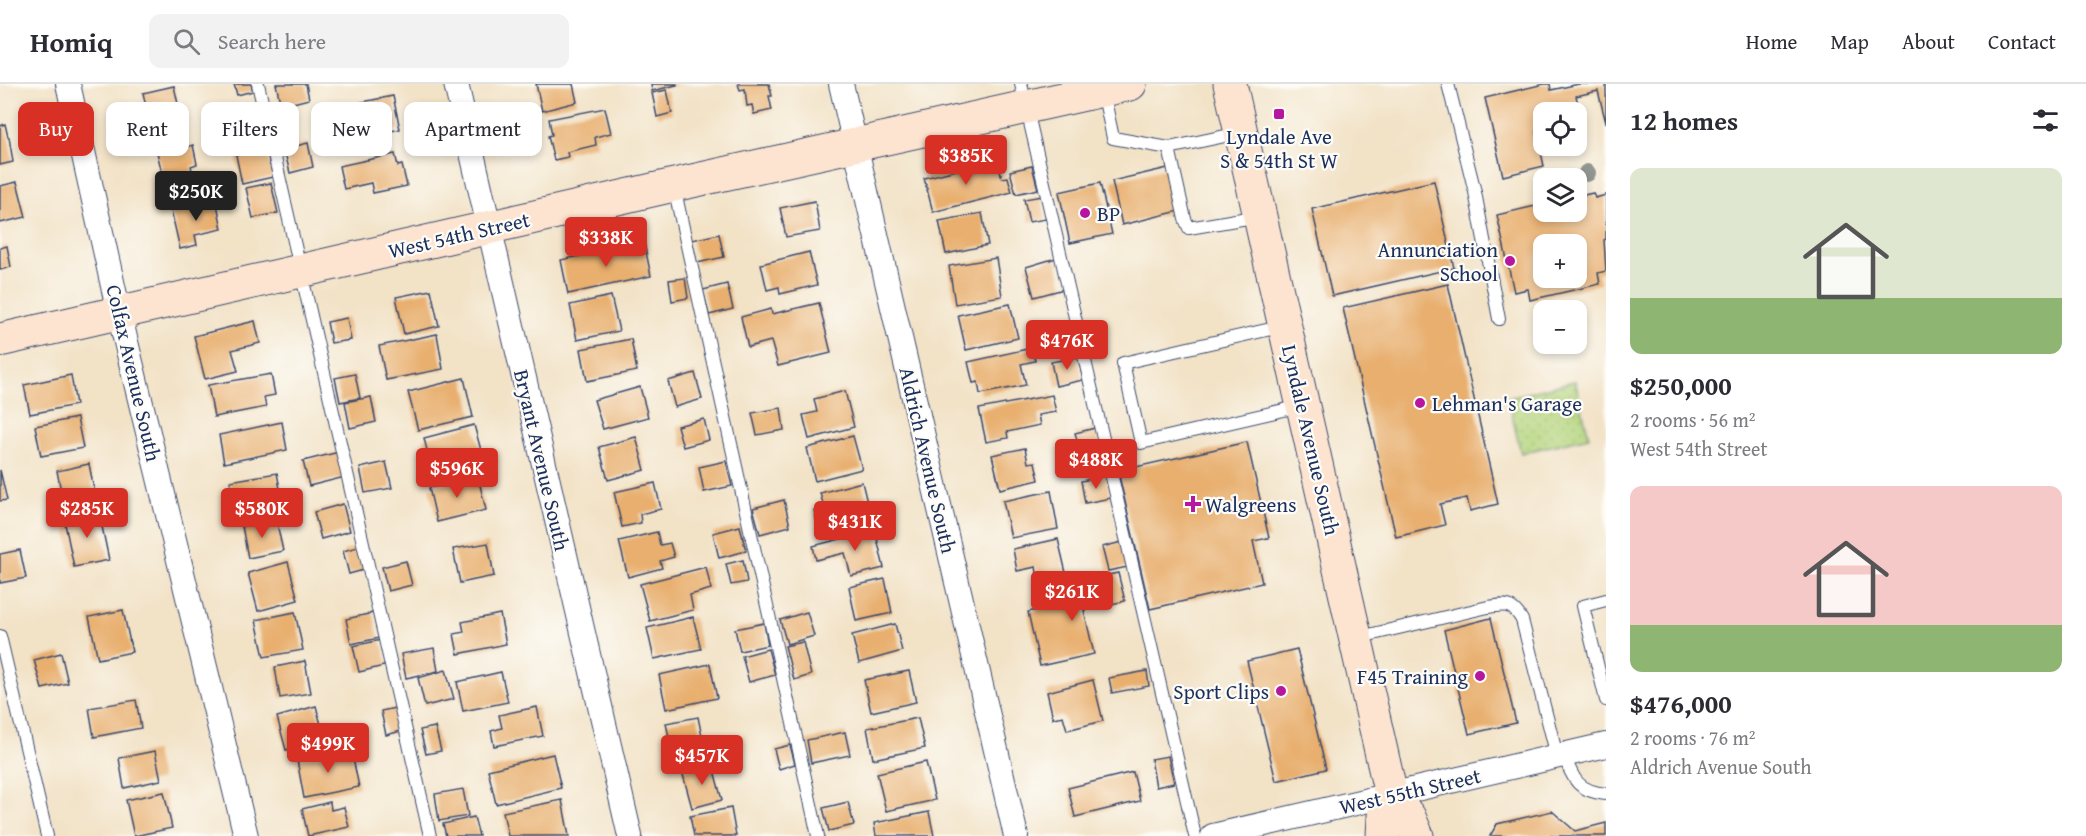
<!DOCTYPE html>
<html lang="en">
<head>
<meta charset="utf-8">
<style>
	:root { --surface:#fff; --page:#f2f2f3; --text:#2b2b33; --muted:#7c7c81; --line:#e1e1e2; --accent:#d93025 }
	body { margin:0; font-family:"Gentium Book Plus",serif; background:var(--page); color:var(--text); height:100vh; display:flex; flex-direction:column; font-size:22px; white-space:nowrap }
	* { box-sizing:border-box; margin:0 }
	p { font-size:20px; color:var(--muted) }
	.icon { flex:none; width:33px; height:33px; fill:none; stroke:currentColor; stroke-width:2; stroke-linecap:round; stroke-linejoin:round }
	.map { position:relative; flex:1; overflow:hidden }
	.drawer { display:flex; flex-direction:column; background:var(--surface); width:480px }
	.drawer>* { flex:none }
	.top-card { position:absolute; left:18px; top:18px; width:570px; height:54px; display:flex; gap:12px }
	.fabs { position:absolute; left:1533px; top:18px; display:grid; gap:12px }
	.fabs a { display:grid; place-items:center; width:54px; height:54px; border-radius:12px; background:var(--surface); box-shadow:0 3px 9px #0003; font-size:30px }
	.price { position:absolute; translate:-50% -51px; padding:0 14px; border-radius:6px; background:var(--accent); color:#fff; font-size:20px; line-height:39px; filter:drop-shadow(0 2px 3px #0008) }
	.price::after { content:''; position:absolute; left:50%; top:36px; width:18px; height:14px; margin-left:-9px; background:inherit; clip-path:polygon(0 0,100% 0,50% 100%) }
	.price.selected { background:#222; color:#fff }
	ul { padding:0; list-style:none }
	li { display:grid; align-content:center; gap:12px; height:318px; padding:0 24px }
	li span { display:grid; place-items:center; height:186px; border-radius:12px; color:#555 }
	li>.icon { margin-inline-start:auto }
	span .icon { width:108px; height:108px; fill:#fffc; stroke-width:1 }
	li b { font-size:26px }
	h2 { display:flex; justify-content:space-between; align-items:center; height:72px; padding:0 24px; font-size:26px }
	.chip { padding:0 21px; border-radius:12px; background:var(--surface); box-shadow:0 3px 9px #0003; font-size:21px; line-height:54px }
	.chip.selected { background:var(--accent); color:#fff }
	header { display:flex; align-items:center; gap:36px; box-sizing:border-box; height:84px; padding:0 30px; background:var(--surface); border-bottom:2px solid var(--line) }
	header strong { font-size:28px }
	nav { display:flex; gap:33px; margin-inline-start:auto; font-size:21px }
	.search { width:420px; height:54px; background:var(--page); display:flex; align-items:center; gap:15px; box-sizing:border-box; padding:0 21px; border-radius:12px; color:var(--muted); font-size:22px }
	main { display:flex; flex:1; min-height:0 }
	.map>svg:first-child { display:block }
</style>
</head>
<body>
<header>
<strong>Homiq</strong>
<div class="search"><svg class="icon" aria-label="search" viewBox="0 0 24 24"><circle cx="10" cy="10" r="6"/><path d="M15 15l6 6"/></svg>Search here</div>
<nav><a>Home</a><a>Map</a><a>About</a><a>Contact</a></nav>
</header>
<main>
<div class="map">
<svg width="1606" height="752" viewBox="0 0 1606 752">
	<defs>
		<pattern id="park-dots" width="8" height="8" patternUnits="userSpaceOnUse" patternTransform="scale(1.5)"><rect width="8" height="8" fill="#b4d47b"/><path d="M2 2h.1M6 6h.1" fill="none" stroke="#9ab66d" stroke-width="1.8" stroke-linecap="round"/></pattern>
	</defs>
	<rect width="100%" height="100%" fill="#fdfcf7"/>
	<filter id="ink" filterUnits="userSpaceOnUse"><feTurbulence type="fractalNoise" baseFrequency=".0167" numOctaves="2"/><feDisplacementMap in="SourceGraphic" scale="12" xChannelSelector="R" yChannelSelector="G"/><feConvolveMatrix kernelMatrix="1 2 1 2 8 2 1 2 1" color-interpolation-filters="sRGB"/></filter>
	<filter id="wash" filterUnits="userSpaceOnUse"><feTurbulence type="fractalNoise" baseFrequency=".008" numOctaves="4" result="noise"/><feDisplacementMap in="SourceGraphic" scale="24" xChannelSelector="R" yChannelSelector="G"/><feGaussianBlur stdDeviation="1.35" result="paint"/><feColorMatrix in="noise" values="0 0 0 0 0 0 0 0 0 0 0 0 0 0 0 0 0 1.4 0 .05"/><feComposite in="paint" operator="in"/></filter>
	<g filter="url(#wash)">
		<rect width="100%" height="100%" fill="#f2e2c6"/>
		<path fill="url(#park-dots)" stroke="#68826c" stroke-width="1.5" d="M1575,297l14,56 -68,16 -13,-55z"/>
		<g id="blocks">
			<g fill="#e8af6e" fill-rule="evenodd">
				<path d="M234,0h17l2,7 -16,4z"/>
				<path d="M276,0h30l3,15 -28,7z"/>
				<path d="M536,0h37l4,18 -35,9z"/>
				<path d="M651,0h26v1l-25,6z"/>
				<path d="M738,0h31l3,12h-3l3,14 -18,4 -2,-9 -5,1 -2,-17 -5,1z"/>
				<path d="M1544,0h6l1,6 28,-6h27v39l-8,-32 -22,5 4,17 -36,-1v16l-8,2 8,36 -41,10 -18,-78z"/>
				<path d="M174,2l8,36 -31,8 -8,-37z"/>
				<path d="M667,6l5,23 -15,4 -5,-24z"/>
				<path d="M393,12l7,33 -40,9 -8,-34z"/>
				<path d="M605,24l6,25 -16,4 1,8 -29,7 1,5 -14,3 -6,-24 4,-1 -3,-16z"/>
				<path d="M5,40l3,13h1l4,25 -13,3v-39z"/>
				<path d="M308,59l5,24 -23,6 -6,-24z"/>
				<path d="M186,61l1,2 6,-2 4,19 -6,2 3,13 -4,1 3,10 -26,5 -10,-43z"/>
				<path d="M266,64l7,29 -31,7 -6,-29z"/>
				<path d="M395,70l3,12 4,-1 5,21 -34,7 -2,-10 -27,6 -5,-23z"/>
				<path d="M997,76l5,18 6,-1 4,15 -79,20 -9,-34z"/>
				<path d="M1032,82l6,23 -22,5 -6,-23z"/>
				<path d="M1168,84l11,43 -57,14 -10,-44z"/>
				<path d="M1434,97l20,87 -122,28 -20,-87z"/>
				<path d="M17,98l9,35 -26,6v-37z"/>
				<path d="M271,99l7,30 -25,5 -7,-30z"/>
				<path d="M1100,99l12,51 -42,9 -11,-51z"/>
				<path d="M1593,109l2,5 11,-3v44l-2,1 2,31 -8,2 2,11 -70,16 -2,-11 -14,3 -17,-77 47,-11v8h32v-15zM1544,160h32v34h-32z"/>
				<path d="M1042,112l4,23 -17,3 -5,-23z"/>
				<path d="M216,115l6,30 -27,6 2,10 -17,4 -9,-39z"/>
				<path d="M815,117l5,30 -34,6 -6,-29z"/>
				<path d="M982,129l6,32 -42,9 -7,-33z"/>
				<path d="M719,150l5,23 -27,6 -5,-23z"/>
				<path d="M644,158l7,34 -83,18 -7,-34z"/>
				<path d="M7,162l4,21 -11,3v-22z"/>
				<path d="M809,168l8,33 -37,9 -1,-7 -12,3 -6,-26z"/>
				<path d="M996,174l6,38 -47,8 -6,-38z"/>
				<path d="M1056,174l8,31 -30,8 -8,-30z"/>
				<path d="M685,194l3,20 -16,3 -3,-21z"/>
				<path d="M727,200l6,25 -24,6 -6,-25z"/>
				<path d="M1448,200l50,220 -28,7 -3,-13 -27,6 5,21 -49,12 -53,-229z"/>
				<path d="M431,206l8,36 -35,8 -8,-37z"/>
				<path d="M611,212l8,35 -42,9 -7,-35z"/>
				<path d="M819,219l12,50 -53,13 -7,-25 -23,6 -7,-30 30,-8 1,5z"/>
				<path d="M1010,220l8,34 -52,12 -8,-35z"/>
				<path d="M347,234l4,22 -20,3 -4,-21z"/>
				<path d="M255,237l5,22 -28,7 6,21 -33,8 -11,-43z"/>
				<path d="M437,250l6,35 -57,11 -7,-34z"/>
				<path d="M631,255l6,32 -50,10 -6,-32z"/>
				<path d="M1032,264l3,13 -14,3 5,21 -46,9 -2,-12 -5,1 -5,-21z"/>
				<path d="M1078,273l5,23 -27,6 -5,-24z"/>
				<path d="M695,289l7,26 -27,8 -7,-26z"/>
				<path d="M271,290l4,21 -11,2 2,10 -52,10 -6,-32z"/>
				<path d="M355,290l5,24 -20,4 -5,-24z"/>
				<path d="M71,291l5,30 -46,9 -6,-29z"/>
				<path d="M464,294l9,39 -55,13 -10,-38z"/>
				<path d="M640,303l8,30 -45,12 -9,-29z"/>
				<path d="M845,307l9,36 -45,12 -6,-24 14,-3 -3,-13z"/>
				<path d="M1052,311l4,17 -18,3 2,10 -33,7 1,6 -22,4 -7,-33z"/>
				<path d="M371,313l5,25 -26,6 -5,-26z"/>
				<path d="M781,324l3,22 -27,5 -5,-22z"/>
				<path d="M77,334l6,30 -42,8 -6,-30z"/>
				<path d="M704,335l5,21 -26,7 -6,-21z"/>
				<path d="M282,338l5,28 -63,13 -5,-28z"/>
				<path d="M474,341l10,36 -51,14 -9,-37z"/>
				<path d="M1095,344l6,24 -19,5 -7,-24z"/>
				<path d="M853,352l9,33 -47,12 -8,-33z"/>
				<path d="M636,353l9,33 -37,10 -9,-33z"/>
				<path d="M1247,358l22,96 -16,3 9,42 -112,26 -32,-138z"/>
				<path d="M1025,364l3,15 7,-1 4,18 -39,9 -8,-34z"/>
				<path d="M339,368l6,25 -36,9 -6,-25z"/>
				<path d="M726,377l6,25 -28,6 -5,-25z"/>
				<path d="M386,378l6,26 -27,5 -5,-25z"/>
				<path d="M89,380l7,36 -32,6 -7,-35z"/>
				<path d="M0,386l7,30 -7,1z"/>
				<path d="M277,389l7,37 -47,8 -7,-37z"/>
				<path d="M1106,392l5,22 -26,5 -4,-22z"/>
				<path d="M478,393l8,33 -49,12 -8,-34z"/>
				<path d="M862,398l10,41 -35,9 -3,-10 -16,4 -4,-16 10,-3 -4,-14z"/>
				<path d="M655,399l6,26 -21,5 1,9 -19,4 -8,-35z"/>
				<path d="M1051,407l7,38 -47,9 -8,-37z"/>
				<path d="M784,416l6,26 -30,8 -7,-26z"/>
				<path d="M343,420l7,27 -29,8 -7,-27z"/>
				<path d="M99,428l10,48 -35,7 -10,-48z"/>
				<path d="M276,435l7,32 -35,7 -6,-32z"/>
				<path d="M740,442l6,25 -27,7 -6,-25z"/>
				<path d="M875,446l9,38 -33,8 -6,-23 -29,7 -3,-14z"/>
				<path d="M657,448l3,13 10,-2 4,14 -14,4 2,7 -34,9 -9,-36z"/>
				<path d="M1058,455l9,38 -28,6 -3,-16 -19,4 -4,-22z"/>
				<path d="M1122,458l6,25 -20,4 -6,-24z"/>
				<path d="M488,459l6,33 -34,7 -7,-34z"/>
				<path d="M361,462l6,23 -18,5 -6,-23z"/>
				<path d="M20,466l6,28 -26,5v-29z"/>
				<path d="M743,476l4,22 -16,3 -5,-21z"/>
				<path d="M406,477l6,24 -24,6 -6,-24z"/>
				<path d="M288,478l10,38 -40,11 -10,-38z"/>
				<path d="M706,483l5,22 -21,6 3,15 -43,11 -10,-37z"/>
				<path d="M1118,489l7,28 -41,9 10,44 -54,12 -12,-54 56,-13 -4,-18z"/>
				<path d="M885,495l7,34 -36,8 -7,-34z"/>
				<path d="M123,526l9,42 -34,7 -9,-42z"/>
				<path d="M295,528l8,38 -39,7 -8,-37z"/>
				<path d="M807,528l7,24 -27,8 -7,-24z"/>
				<path d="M373,529l6,25 -28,6 -5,-25z"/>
				<path d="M500,530l6,30 -48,10 -4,-20 10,-2 -2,-10z"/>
				<path d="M693,533l8,32 -47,10 -7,-31z"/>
				<path d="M1491,534l25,105 -47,11 -25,-104z"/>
				<path d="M764,539l4,22 -28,6 -5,-22z"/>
				<path d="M895,540l7,27 -43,12 -7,-28z"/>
				<path d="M381,556l7,25 -29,7 -6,-26z"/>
				<path d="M803,558l8,33 -17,5 -9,-34z"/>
				<path d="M434,564l4,23 -32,7 -5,-24z"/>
				<path d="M768,565l7,26 -26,7 -7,-26z"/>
				<path d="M1297,565l29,120 -50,12 -29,-120z"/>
				<path d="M61,569l7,30 -26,6 -8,-29z"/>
				<path d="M305,577l6,32 -31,5 -5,-31z"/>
				<path d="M710,580l7,34 -51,11 -7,-34z"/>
				<path d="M446,586l8,29 -29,7 -7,-28z"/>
				<path d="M909,587l7,31 -45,10 -7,-32z"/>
				<path d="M1147,587l2,15 -37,7 -3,-15z"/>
				<path d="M501,588l7,30 -45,9 -6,-29z"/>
				<path d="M1093,596l10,41 -36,9 -4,-14 -10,2 -6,-26z"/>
				<path d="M136,616l5,28 -47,9 -5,-29z"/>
				<path d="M316,622l9,34 -39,10 -9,-33z"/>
				<path d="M400,623l5,23 -19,5 -5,-24z"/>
				<path d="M537,623l6,29 -49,10 -3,-15 11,-3 -3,-13z"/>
				<path d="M698,633l7,34 -32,6 -7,-34z"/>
				<path d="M918,634l7,30 -52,11 -6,-31z"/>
				<path d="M435,643l6,24 -15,3 -6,-24z"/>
				<path d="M845,648l5,23 -39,8 -4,-23z"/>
				<path d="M790,661l5,19 -16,5 -5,-20z"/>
				<path d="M351,665l8,38 -55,11 -7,-38z"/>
				<path d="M155,667l6,29 -37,8 -5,-30z"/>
				<path d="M553,670l8,34 -65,16 -8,-34z"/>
				<path d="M1168,672l6,27 -18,4 -5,-28z"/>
				<path d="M926,678l9,38 -49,11 -9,-38z"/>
				<path d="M712,679l10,37 -30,8 -10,-37z"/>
				<path d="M1133,688l7,29 -65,16 -7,-29z"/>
				<path d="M463,705l5,27 -29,5 -4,-27z"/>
				<path d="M164,708l8,36 -38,8 -8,-36z"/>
				<path d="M562,716l7,36h-61l-5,-24z"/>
				<path d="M330,718l1,8 13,-3 5,20 -41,9 -6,-27z"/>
				<path d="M848,718l6,23 -25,6 -6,-23z"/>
				<path d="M731,724l5,28h-42l-4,-20z"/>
				<path d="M1552,727l23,20 31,-8v13h-116l7,-12z"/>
				<path d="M929,728l5,24h-58l-2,-13z"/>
				<path d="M474,733l5,19h-33l-3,-12z"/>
			</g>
		</g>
	</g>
	<g filter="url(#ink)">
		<use href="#blocks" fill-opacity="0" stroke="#3b4a6e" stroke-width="1.5"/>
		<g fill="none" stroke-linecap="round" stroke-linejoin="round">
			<g stroke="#3b4a6e" stroke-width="14">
				<g id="lane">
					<path d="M258,0l172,752"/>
					<path d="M1021,0l174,752"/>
					<path d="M1448,0l27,108 24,127"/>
					<path d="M1103,7l10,47 56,10"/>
					<path d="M1239,49l-70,15 16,71 4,9 70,-12"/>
					<path d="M674,103l144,649"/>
					<path d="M1284,242l-161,37 18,80 160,-37"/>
					<path d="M1606,516l-23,6 23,94"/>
					<path d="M0,552l47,200"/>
					<path d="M1356,554l132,-31c18,-3 24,-4 34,13l35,136"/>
					<path d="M1564,671c9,24 13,36 42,39"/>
				</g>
			</g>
			<g stroke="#3b4a6e" stroke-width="26">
				<g id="street">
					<path d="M68,0l51,229 127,523"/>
					<path d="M456,0l174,752"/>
					<path d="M841,0l175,752"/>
					<path d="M1213,752l393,-91"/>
				</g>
			</g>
			<g stroke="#3b4a6e" stroke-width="35">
				<g id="secondary">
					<path d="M1230,0l161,711 18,22 8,19"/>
					<path d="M0,256l674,-155 456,-101"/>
					<path d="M1383,752l1,-20 7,-21"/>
				</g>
			</g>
			<use href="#lane" stroke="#fff" stroke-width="12"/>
			<use href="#street" stroke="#fff" stroke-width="24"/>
			<use href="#secondary" stroke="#fde4d0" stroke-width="33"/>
		</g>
		<circle fill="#919691" cx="1587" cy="89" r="9"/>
	</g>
	<g fill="#b5179e" stroke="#fdfcf7" stroke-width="2">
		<rect x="1273" y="24" width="12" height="12" rx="3"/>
		<circle cx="1085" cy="129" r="6"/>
		<circle cx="1510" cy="177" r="6"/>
		<circle cx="1420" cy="319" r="6"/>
		<path d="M1190 411h6v6h6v6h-6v6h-6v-6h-6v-6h6z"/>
		<circle cx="1480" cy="592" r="6"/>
		<circle cx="1281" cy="607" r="6"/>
	</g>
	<g text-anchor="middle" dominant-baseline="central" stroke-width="4.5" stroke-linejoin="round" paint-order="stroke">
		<g font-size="21" fill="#1b2f5e" stroke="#fdfcf7" text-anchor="start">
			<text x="1279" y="52" text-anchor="middle">Lyndale Ave<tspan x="1279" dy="24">S &amp; 54th St W</tspan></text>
			<text x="1097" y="129">BP</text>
			<text x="1498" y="165" text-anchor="end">Annunciation<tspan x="1498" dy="24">School</tspan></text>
			<text x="1432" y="319">Lehman's Garage</text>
			<text x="1205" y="420">Walgreens</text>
			<text x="1468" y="592" text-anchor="end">F45 Training</text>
			<text x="1269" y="607" text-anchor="end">Sport Clips</text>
		</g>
		<g font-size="21" fill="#1b2f5e" stroke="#fdfcf7">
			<text transform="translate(459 151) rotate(-13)">West 54th Street</text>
			<text transform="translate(134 289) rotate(77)">Colfax Avenue South</text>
			<text transform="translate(1311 356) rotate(77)">Lyndale Avenue South</text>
			<text transform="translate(542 376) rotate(77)">Bryant Avenue South</text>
			<text transform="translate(928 376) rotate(77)">Aldrich Avenue South</text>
			<text transform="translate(1410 707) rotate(-13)">West 55th Street</text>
		</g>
	</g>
</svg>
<div class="fabs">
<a><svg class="icon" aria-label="locate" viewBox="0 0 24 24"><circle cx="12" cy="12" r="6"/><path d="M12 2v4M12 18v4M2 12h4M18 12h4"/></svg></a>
<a><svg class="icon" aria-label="layers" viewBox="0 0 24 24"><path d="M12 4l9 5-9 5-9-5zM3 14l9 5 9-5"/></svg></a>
<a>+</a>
<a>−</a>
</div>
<b class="price" style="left:966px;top:102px">$385K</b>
<b class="price selected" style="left:196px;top:138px">$250K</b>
<b class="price" style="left:606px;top:184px">$338K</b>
<b class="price" style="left:1067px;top:287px">$476K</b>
<b class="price" style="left:1096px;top:406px">$488K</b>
<b class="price" style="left:457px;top:415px">$596K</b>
<b class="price" style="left:87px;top:455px">$285K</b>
<b class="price" style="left:262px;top:455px">$580K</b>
<b class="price" style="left:855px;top:468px">$431K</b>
<b class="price" style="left:1072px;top:538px">$261K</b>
<b class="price" style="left:328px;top:690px">$499K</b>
<b class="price" style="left:702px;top:702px">$457K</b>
<div class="top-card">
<a class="chip selected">Buy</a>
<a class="chip">Rent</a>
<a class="chip">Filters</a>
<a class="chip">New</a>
<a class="chip">Apartment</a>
</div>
</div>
<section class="drawer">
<h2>12 homes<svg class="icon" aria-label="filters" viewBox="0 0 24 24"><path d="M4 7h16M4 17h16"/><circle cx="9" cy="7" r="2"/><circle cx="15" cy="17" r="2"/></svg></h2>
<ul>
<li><span style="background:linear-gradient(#dfe7d0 70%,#8fb573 0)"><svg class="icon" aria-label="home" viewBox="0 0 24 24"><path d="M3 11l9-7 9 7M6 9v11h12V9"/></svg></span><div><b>$250,000</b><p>2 rooms · 56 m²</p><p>West 54th Street</p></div></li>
<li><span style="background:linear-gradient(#f6c9c9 75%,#8fb573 0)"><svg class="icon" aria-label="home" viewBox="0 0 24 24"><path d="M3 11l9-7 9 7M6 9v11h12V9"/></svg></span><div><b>$476,000</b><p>2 rooms · 76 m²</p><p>Aldrich Avenue South</p></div></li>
</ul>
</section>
</main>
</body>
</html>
